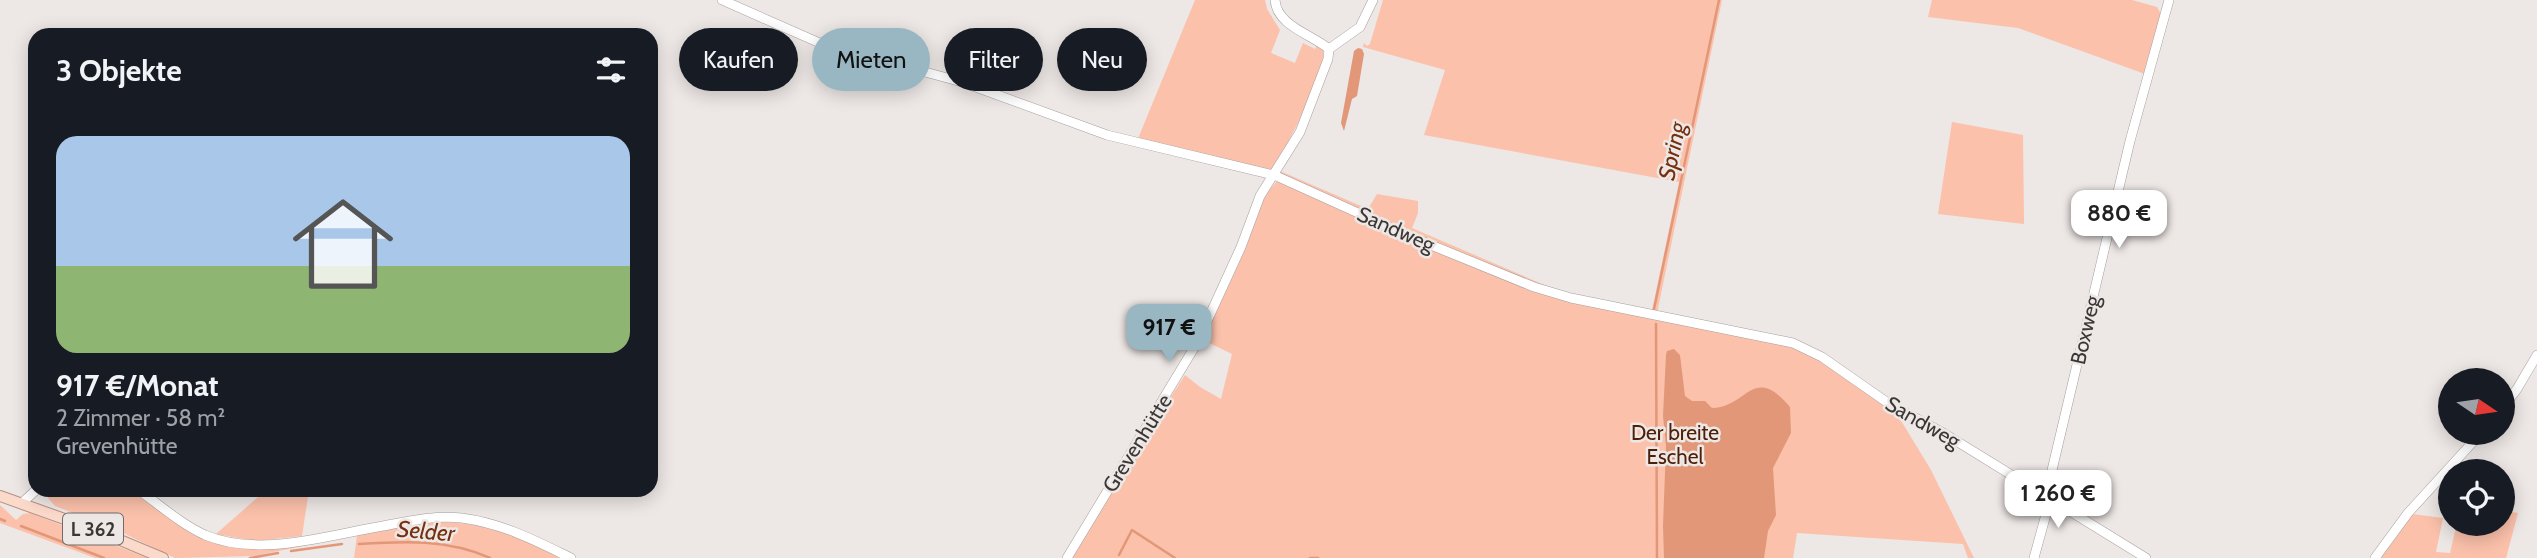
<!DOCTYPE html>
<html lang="de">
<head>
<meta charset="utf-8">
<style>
	:root { --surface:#171b24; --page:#20242c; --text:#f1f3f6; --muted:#9ea1a6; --line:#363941; --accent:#99b7c2 }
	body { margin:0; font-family:Cabin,sans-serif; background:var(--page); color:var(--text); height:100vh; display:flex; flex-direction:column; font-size:26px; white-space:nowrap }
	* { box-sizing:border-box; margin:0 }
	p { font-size:23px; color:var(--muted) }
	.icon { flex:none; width:38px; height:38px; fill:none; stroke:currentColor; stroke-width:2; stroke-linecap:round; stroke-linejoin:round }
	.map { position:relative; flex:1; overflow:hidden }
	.details { position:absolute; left:28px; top:28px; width:630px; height:469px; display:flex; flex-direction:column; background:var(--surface); border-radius:21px; box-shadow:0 4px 18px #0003 }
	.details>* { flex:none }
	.banner { position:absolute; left:679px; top:28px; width:665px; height:63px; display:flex; gap:14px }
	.needle { width:46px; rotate:103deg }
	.controls { position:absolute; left:2438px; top:368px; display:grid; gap:14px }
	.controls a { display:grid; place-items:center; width:77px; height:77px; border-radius:50%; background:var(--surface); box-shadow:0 4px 18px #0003; font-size:35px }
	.price { position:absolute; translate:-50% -60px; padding:0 16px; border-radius:14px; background:#fff; color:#222; font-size:23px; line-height:46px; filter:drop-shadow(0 2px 4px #0008) }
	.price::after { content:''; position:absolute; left:50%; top:42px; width:21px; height:16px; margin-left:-10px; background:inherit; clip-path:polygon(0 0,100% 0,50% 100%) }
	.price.selected { background:var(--accent); color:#111 }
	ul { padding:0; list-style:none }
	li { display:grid; align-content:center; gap:14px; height:371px; padding:0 28px }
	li+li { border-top:2px solid var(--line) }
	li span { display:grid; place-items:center; height:217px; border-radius:21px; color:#555 }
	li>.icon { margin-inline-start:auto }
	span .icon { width:126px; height:126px; fill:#fffc; stroke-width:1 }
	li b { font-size:30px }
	h2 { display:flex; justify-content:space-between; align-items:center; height:84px; padding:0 28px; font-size:30px }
	.tag { padding:0 24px; border-radius:32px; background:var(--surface); box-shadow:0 4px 18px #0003; font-size:24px; line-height:63px }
	.tag.selected { background:var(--accent); color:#111 }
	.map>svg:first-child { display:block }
</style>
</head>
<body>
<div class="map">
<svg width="2537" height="558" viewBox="0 0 2537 558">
	<rect width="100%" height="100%" fill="#ede7e5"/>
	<g fill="#fbc1aa">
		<path d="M1195,0h70l2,9 13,21 -9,23 24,10 8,-20 12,6 3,-5 5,7c3,23 -38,98 -50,119l-136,-29z"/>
		<path d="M1383,0h339l-65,313 -5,-3 27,-128 -255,-47 21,-65 -82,-23 1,-4 3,3 3,-2z"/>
		<path d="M1932,0h200l25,7 5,9 -17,58 -127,-46 -90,-11z"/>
		<path d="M1952,122l71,13 1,89 -86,-10z"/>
		<path d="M1280,171l88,38 9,-15 41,7v12l-6,15 151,65 -57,-19 -225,-99z"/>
		<path d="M1278,180l245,106 269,60 21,10 88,57 -1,6 31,51 43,88h-6l-5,-14 -166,-11 -4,25h-722l51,-86 63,-97 15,12 21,12 11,-45 -29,-14 36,-77 26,-68z"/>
		<path d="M48,490h84l58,43 13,6 34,8 190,-25c56,-1 84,11 133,36h-206l3,-23 -103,21 -79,2 -56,-27 -64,-25 -7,-8z"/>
		<path d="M266,490h43l-7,46 -48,5 -38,-7z"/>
		<path d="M0,505l16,15 7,-6 7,-1 118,45h-53l-95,-35z"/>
		<path d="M2503,510l15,3 -12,45h-128l34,-44 31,4 -7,34 14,1 7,-30h45z"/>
	</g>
	<g fill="#e29778">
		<path d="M1358,48l4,1 2,5 -7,42 -5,3 -8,32 -3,-8 13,-72z"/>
		<path d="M1674,349l6,6 5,41 7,5h13l7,7c36,-1 41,-45 78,-1l1,26 -18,35 3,47 -8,16 -4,27h-100l-1,-32 3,-80 -3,-30 3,-61 1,-4z"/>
	</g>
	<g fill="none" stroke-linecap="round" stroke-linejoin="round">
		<g stroke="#e29778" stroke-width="2.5">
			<path d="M1654,309l65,-309"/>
			<path d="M1656,324l1,234"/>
			<path d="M0,519l5,2"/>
			<path d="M21,526l83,32"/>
			<path d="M359,544c45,-3 89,-5 131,14"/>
			<path d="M291,551l51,-7"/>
			<path d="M1119,555l13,-25 43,28"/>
			<path d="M250,558l28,-5"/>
			<path d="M1310,558h8"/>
		</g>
		<g stroke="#a5a09e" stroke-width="10">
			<g id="minor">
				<path d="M722,0l100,44 140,38 145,53 167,40 135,61 125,51 37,11 222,45 29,14 66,46 57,31 201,124"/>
				<path d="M1329,49l31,-22 13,-27"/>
				<path d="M2502,409l15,-20 20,-34"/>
				<path d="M139,490c22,16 42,34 66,45 55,23 122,0 178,-9 26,-5 52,-11 79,-8 42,6 72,22 109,40"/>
				<path d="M22,503l14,-13"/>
				<path d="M1067,558l130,-215 44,-96 19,-51 40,-64 28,-73 1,-10c-18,-15 -52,-23 -54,-49"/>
				<path d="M2034,558l14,-51v-20l82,-346 39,-141"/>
				<path d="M2375,558l33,-45 74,-81"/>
			</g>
		</g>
		<g stroke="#b69080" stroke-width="12">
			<path id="major" d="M0,496l101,36 62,26"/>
		</g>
		<use href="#minor" stroke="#fff" stroke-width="9"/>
		<use href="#major" stroke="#fbd9cb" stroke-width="10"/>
	</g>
	<g text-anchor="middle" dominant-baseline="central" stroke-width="5" stroke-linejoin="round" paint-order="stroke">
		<rect fill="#ede7e5" stroke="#706c6b" stroke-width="2" x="63" y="513.5" width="60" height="31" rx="5"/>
		<g font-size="19" font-weight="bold" fill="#3a3837">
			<text x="93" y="529">L 362</text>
		</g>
		<g font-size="21" fill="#3a3837" stroke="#ede7e5">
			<text transform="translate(1396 229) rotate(24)">Sandweg</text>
			<text transform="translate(2085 330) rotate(-77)">Boxweg</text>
			<text transform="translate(1923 422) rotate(30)">Sandweg</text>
			<text transform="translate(1137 443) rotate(-58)">Grevenhütte</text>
		</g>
		<g font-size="21" fill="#4e1f08" stroke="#ede7e5">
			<text x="1675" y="432">Der breite<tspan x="1675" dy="24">Eschel</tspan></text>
		</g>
		<g font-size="23" font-style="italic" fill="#74300f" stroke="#ede7e5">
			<text transform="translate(1672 151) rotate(-78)">Spring</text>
			<text transform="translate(426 531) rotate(5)">Selder</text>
		</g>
	</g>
</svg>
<div class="controls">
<a><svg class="needle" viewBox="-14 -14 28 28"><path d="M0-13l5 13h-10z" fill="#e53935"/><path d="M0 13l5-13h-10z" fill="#9ea1a6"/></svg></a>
<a><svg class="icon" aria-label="locate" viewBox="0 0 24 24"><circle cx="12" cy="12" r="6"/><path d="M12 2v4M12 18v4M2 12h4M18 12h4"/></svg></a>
</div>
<b class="price" style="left:2119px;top:250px">880 €</b>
<b class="price selected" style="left:1169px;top:364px">917 €</b>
<b class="price" style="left:2058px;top:530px">1 260 €</b>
<div class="banner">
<a class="tag">Kaufen</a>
<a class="tag selected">Mieten</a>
<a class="tag">Filter</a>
<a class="tag">Neu</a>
</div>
<section class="details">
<h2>3 Objekte<svg class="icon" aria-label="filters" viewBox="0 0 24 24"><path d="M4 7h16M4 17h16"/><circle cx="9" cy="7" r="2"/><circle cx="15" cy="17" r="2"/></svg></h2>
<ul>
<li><span style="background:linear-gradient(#a9c7e8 60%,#8fb573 0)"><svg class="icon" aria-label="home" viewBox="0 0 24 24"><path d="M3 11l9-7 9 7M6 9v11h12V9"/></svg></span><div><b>917 €/Monat</b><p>2 Zimmer · 58 m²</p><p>Grevenhütte</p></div></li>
</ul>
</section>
</div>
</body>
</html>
